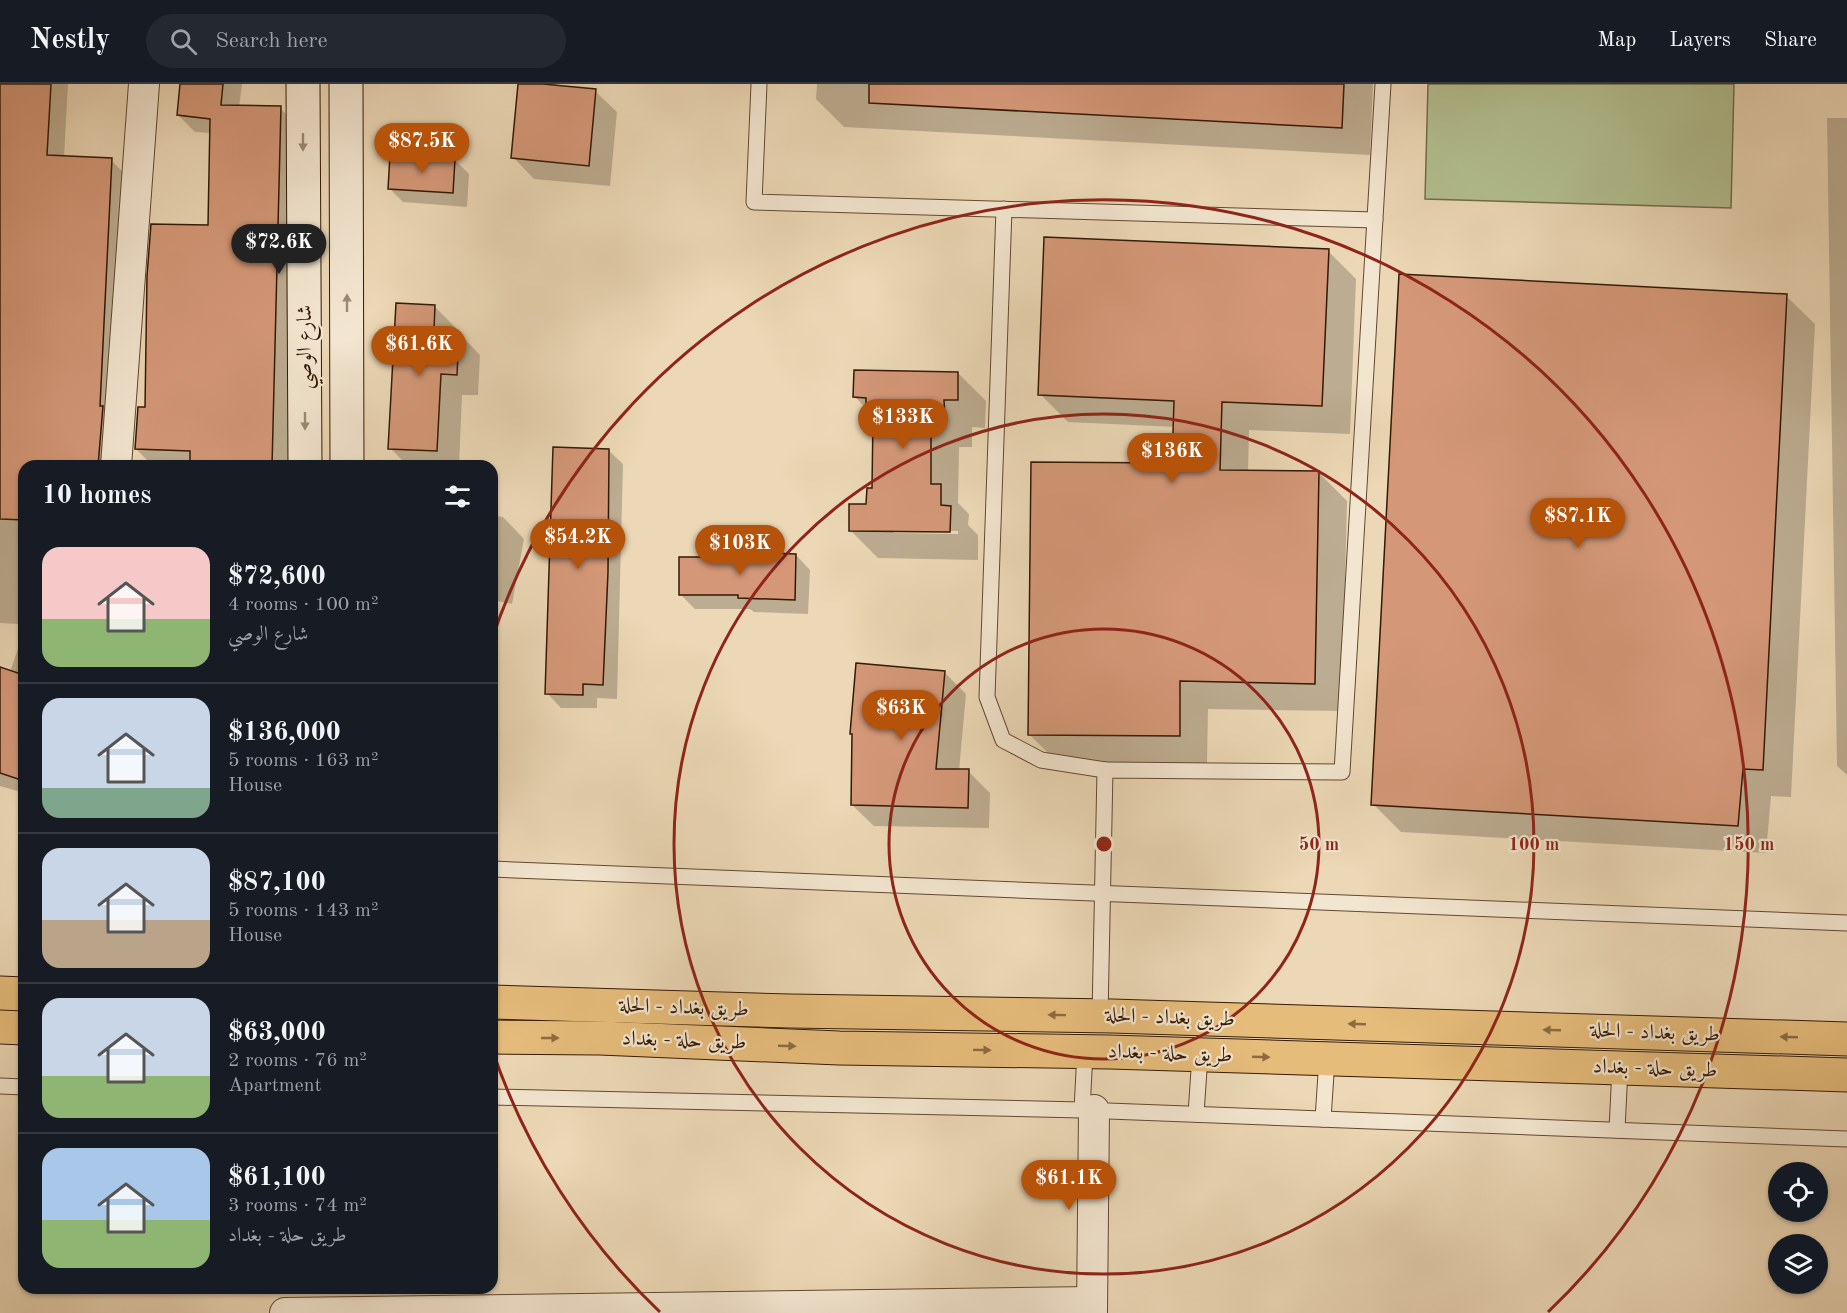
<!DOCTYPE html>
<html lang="en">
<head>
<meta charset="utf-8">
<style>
	:root { --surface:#171b24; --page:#242831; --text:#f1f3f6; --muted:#9ea1a6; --line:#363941; --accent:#b45309 }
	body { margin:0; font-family:"Old Standard TT",Amiri,serif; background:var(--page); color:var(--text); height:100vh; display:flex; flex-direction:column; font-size:22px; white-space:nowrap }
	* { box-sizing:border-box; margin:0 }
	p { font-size:20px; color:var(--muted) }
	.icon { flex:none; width:33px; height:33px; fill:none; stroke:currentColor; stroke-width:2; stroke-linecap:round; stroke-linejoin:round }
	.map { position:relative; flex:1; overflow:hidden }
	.details { position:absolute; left:18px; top:376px; width:480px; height:834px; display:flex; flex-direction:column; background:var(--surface); border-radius:18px; box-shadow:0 2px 4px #0004 }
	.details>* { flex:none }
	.buttons { position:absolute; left:1768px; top:1078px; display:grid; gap:12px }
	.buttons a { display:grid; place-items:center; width:60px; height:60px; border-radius:50%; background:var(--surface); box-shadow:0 2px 4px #0004; font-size:30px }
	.price { position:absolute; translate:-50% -51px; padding:0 14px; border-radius:21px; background:var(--accent); color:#fff; font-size:20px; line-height:39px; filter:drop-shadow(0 2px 3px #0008) }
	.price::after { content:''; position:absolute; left:50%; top:36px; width:18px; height:14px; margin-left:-9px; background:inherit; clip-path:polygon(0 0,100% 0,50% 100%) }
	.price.selected { background:#222; color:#fff }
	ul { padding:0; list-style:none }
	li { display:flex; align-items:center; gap:18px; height:150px; padding:0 24px }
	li+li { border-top:2px solid var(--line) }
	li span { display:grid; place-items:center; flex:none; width:168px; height:120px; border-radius:18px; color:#555 }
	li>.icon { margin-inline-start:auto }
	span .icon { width:72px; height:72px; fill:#fffc; stroke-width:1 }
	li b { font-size:26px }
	h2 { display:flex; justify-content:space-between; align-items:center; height:72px; padding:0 24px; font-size:26px }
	header { display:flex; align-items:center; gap:36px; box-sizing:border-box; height:84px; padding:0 30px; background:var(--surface); border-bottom:2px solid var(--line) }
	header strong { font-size:28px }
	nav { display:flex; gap:33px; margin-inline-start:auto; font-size:21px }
	.search { width:420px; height:54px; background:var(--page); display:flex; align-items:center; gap:15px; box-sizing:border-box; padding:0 21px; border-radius:33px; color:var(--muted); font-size:22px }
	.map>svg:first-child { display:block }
</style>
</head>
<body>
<header>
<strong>Nestly</strong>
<div class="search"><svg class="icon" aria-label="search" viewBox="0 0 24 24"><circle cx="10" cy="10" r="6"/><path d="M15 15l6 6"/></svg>Search here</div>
<nav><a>Map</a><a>Layers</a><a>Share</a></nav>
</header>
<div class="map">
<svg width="1847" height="1229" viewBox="0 0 1847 1229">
	<rect width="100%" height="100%" fill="#ecd8b6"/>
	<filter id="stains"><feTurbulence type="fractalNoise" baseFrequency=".00333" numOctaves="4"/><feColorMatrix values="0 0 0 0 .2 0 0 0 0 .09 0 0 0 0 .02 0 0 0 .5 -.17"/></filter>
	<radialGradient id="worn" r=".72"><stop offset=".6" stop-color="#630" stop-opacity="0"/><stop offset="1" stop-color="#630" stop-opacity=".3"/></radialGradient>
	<path fill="#b3c091" stroke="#746c4a" stroke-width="1.5" d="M1428,0h306l-3,124 -306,-9z"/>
	<g fill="#0003" fill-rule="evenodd">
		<path d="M0,0h68l-4,73 47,3 17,17 -12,289h-92v134h-4l-2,24 -18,-1z"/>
		<path d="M182,0h60l-3,23 41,1 17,17 -8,341h-136l-17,-17 10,-40 64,-182 1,-94 -16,-1 -17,-17z"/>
		<path d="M520,0h36l3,3 36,4 22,21 -7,74 -76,-7 -21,-22z"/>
		<path d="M817,0h556l-3,71 -526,-28 -28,-28z"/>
		<path d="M1827,34h20v657l-10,-9z"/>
		<path d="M455,76l14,14 -2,33 -64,-5 -14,-14z"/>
		<path d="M1328,167l28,28 -6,155 -101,-4 -1,42 71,1 28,28 -5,210 -134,-2 -1,55 -150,-2 -28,-28 144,-270 2,-37 -107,-5 -28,-28z"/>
		<path d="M1786,212l29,28 -24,473 -20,-1 -5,57 -365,-21 -28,-28z"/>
		<path d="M434,222l22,22v5h3l21,22 -2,40h-16l-3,71h-51l-18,-18z"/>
		<path d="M958,289l28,28 -1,27 -13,-1v20h-13l-1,56 11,11 -1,11 10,10v25l-100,-2 -28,-28 18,-24 6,-17v-66l-7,-7 1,-6 -13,-13zM894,446l64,1v3l-64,-1z"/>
		<path d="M608,366l15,14 -6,235 -20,-1v10h-36l-14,-15z"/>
		<path d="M492,431l11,2 21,22 -12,65 -20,-4z"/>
		<path d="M796,471l14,15 -2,44 -54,-2 -4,-3h-55l-15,-15z"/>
		<path d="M21,556l3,1v152l-24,-7v-117l10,3z"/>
		<path d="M945,589l21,21 -7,77h9l22,22 -1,35 -115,-2 -22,-21z"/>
	</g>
	<g fill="#d49878" stroke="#341904" stroke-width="1.5">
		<path d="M0,0h51l-4,71 65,3 -12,248h3l-5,60h-74v54l-24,-1z"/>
		<path d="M180,0h43l-2,21 60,1 -9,360h-82v-15l-55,-2 3,-42h7l2,-131 4,-52 57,1 2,-106 -33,-4z"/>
		<path d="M518,0h25l53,5 -7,77 -78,-8z"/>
		<path d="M869,0h475l-2,44 -473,-25z"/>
		<path d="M390,71l65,4 -2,34 -65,-4z"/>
		<path d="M1044,153l285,12 -7,157 -100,-4 -2,68 99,1 -4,213 -135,-3v55l-152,-1 3,-273 141,1 2,-62 -136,-6z"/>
		<path d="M1399,190l388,20 -24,476 -20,-1 -5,57 -367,-21z"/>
		<path d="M396,219l39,2 -1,25 25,2 -2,43 -16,-1 -4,77 -49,-2z"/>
		<path d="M854,286l104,2v28h-14l1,20h-14v64h10v21l10,1 -1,26 -101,-1v-27h17l1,-16h5l1,-71h-7v-19l-13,-1z"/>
		<path d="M553,363l56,2 -1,123 -5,113 -20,-1v11l-38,-1z"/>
		<path d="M740,468l56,2 -1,46 -57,-2v-3h-59v-38h60z"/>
		<path d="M856,579l89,8 -9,98h33l-1,39 -117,-3 1,-71h-2z"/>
		<path d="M0,583l24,8v106l-24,-8z"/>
	</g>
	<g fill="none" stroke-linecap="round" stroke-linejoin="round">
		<g stroke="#624930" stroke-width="17">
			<g id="lane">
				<path d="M759,0l-5,118 621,18"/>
				<path d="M1004,125l-17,488 16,43 38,20 64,10"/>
				<path d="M492,785l1355,54"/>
				<path d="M1100,932l5,-246 237,2 41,-688"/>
				<path d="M0,1002l24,1"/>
				<path d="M492,1013l590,13 765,29"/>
				<path d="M1082,1026l3,-58"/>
				<path d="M1196,1030l4,-59"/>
				<path d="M1323,1035l4,-60"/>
				<path d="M1617,1046l3,-62"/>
			</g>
		</g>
		<g stroke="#624930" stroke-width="32">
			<g id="street">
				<path d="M116,382l28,-382"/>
				<path d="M285,1229l807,-11"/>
				<path d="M1092,1229l2,-203"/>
			</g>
		</g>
		<g stroke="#341904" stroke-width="35">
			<g id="secondary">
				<path d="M303,0l2,382"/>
				<path d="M346,0l1,382"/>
			</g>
		</g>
		<g stroke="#341904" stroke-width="35">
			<g id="primary">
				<path d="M0,909l24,1"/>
				<path d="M492,918l298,9 322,5 735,23"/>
				<path d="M0,943l24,1"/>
				<path d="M492,953l108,1 239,10 271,4 737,23"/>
			</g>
		</g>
		<use href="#lane" stroke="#f3e6d0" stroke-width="15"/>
		<use href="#street" stroke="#f3e6d0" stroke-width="30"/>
		<use href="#secondary" stroke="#f3e6d0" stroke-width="33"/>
		<use href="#primary" stroke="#e6bc7b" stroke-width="33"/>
	</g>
	<defs><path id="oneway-solid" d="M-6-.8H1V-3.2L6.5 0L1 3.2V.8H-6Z" transform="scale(1.5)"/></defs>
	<g fill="#9d8a74">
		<use href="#oneway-solid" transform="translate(303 58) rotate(90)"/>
		<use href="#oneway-solid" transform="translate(347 219) rotate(-90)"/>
		<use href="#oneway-solid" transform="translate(305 337) rotate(90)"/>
	</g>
	<g fill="#8d6a40">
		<use href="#oneway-solid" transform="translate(1057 931) rotate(-179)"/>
		<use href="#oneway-solid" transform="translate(1357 940) rotate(-178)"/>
		<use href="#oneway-solid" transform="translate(1552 946) rotate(-178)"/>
		<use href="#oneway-solid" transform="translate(1789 953) rotate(-178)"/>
		<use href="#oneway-solid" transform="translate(550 954)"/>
		<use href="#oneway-solid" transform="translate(787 962) rotate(2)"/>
		<use href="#oneway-solid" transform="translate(982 966) rotate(1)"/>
		<use href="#oneway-solid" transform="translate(1261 973) rotate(2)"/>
	</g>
	<g fill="none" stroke="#8f2418" stroke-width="3">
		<circle cx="1104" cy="760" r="215"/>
		<circle cx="1104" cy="760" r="430"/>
		<path d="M660 1228A645 645 0 0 1 492 965M492 555A645 645 0 1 1 1548 1228"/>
	</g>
	<g text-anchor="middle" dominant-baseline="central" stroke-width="4.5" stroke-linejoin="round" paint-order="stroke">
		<g font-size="21" fill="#341904" stroke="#f3e6d0">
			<text transform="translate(305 263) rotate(-90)">شارع الوصي</text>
			<text transform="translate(684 924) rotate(2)">طريق بغداد - الحلة</text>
			<text transform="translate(1170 934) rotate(2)">طريق بغداد - الحلة</text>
			<text transform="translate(1655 949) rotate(2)">طريق بغداد - الحلة</text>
			<text transform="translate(684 957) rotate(2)">طريق حلة - بغداد</text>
			<text transform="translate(1170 970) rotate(2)">طريق حلة - بغداد</text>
			<text transform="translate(1655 985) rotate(2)">طريق حلة - بغداد</text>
		</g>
	</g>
	<circle cx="1104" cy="760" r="9" fill="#8f2418" stroke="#f3e6d0" stroke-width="3"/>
	<g font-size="18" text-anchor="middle" font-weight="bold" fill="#8f2418" stroke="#f3e6d0" stroke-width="4.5" stroke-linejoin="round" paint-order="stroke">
		<text x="1319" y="766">50 m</text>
		<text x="1534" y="766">100 m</text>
		<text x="1749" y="766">150 m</text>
	</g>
	<rect width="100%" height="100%" filter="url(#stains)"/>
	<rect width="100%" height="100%" fill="url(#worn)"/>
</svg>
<div class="buttons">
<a><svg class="icon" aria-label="locate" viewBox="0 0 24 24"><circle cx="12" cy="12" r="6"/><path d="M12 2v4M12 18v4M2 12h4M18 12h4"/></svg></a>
<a><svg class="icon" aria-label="layers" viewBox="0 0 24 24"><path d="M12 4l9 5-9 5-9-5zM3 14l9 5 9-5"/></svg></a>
</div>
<b class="price" style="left:422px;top:90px">$87.5K</b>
<b class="price selected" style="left:279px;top:191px">$72.6K</b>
<b class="price" style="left:419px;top:293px">$61.6K</b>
<b class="price" style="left:903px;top:366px">$133K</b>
<b class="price" style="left:1172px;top:400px">$136K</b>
<b class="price" style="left:1578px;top:465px">$87.1K</b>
<b class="price" style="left:578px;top:486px">$54.2K</b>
<b class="price" style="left:740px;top:492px">$103K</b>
<b class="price" style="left:901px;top:657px">$63K</b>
<b class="price" style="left:1069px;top:1127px">$61.1K</b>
<section class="details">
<h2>10 homes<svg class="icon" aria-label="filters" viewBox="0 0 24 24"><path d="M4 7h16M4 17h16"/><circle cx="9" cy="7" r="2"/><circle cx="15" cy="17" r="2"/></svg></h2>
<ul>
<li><span style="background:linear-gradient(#f6c9c9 60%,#8fb573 0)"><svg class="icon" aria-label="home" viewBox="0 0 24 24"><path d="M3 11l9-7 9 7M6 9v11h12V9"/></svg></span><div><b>$72,600</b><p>4 rooms · 100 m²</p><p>شارع الوصي</p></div></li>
<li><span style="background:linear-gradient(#c9d6e8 75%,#7fa58c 0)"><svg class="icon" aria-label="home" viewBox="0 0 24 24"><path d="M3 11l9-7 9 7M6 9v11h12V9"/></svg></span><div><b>$136,000</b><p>5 rooms · 163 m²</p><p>House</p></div></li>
<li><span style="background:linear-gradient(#c9d6e8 60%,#b9a48a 0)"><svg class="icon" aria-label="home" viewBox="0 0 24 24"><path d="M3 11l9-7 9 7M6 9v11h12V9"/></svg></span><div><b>$87,100</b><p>5 rooms · 143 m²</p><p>House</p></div></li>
<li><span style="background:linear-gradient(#c9d6e8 65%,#8fb573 0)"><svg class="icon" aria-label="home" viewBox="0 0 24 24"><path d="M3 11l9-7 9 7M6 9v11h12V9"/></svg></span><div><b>$63,000</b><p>2 rooms · 76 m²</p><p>Apartment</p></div></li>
<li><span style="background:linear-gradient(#a9c7e8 60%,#8fb573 0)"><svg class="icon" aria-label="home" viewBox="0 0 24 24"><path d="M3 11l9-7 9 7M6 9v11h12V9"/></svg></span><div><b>$61,100</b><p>3 rooms · 74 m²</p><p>طريق حلة - بغداد</p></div></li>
</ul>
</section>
</div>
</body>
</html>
